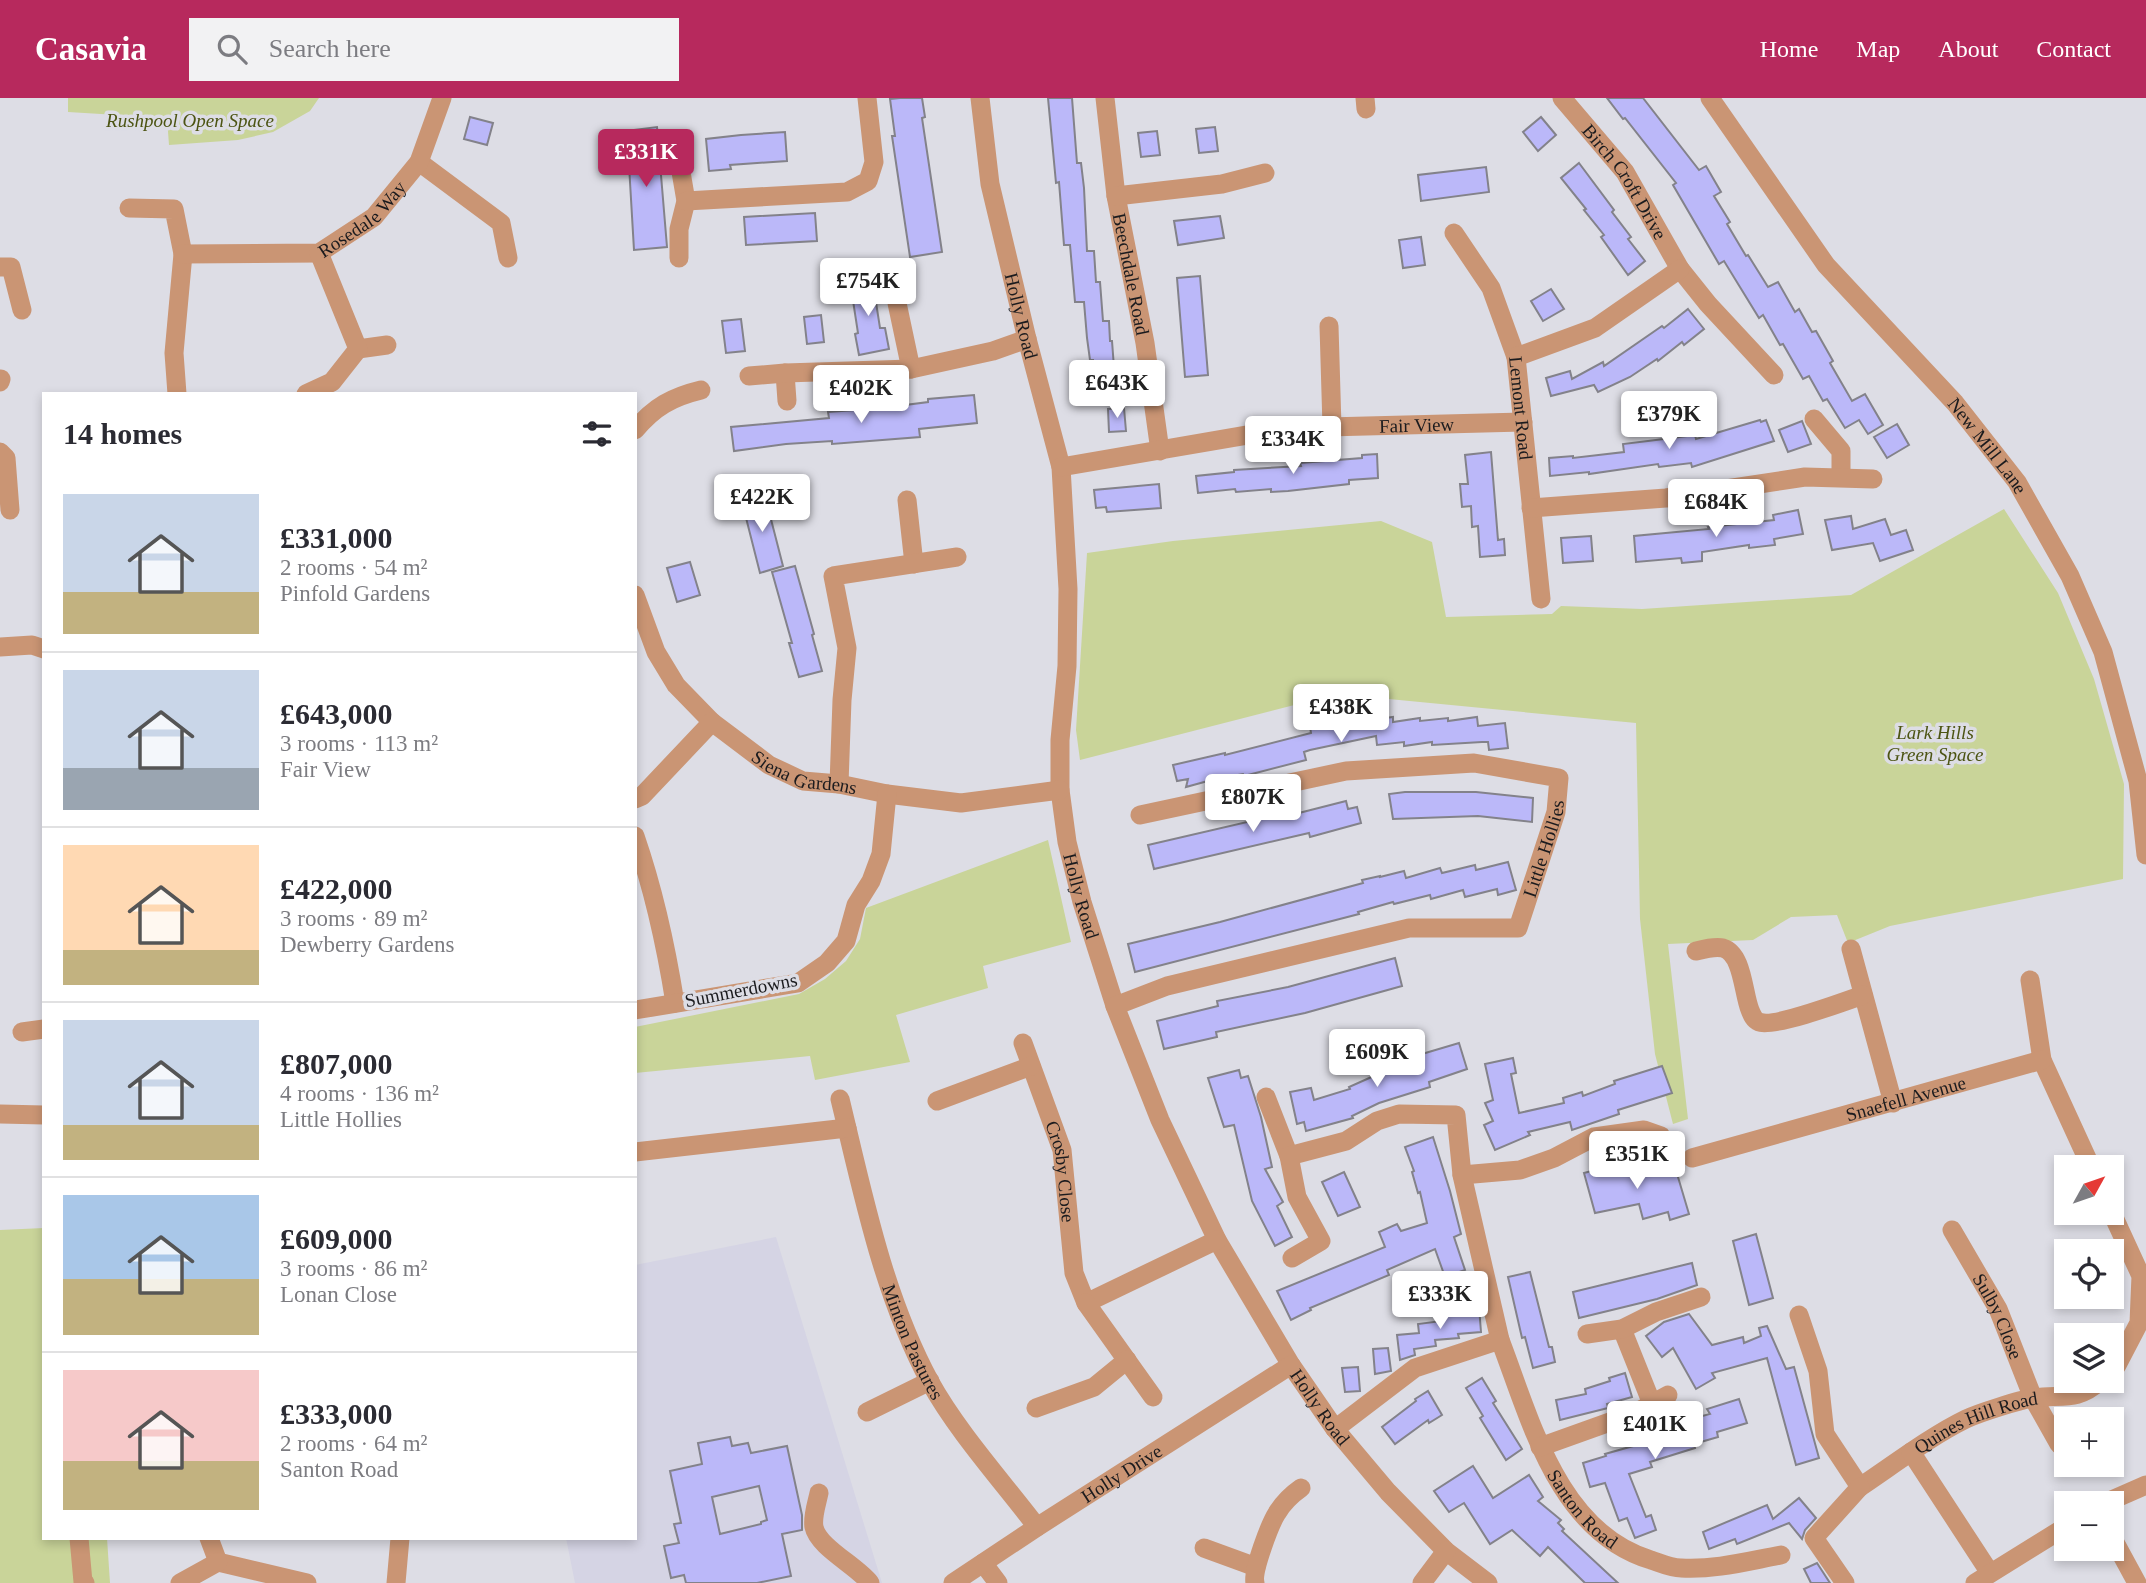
<!DOCTYPE html>
<html lang="en">
<head>
<meta charset="utf-8">
<style>
	:root { --surface:#fff; --page:#f2f2f3; --text:#2b2b33; --muted:#7c7c81; --line:#e1e1e2; --accent:#b7295d }
	body { margin:0; font-family:Georgia,serif; background:var(--page); color:var(--text); height:100vh; display:flex; flex-direction:column; font-size:26px; white-space:nowrap }
	* { box-sizing:border-box; margin:0 }
	p { font-size:23px; color:var(--muted) }
	.icon { flex:none; width:38px; height:38px; fill:none; stroke:currentColor; stroke-width:2; stroke-linecap:round; stroke-linejoin:round }
	.map { position:relative; flex:1; overflow:hidden }
	.drawer { position:absolute; left:42px; top:294px; width:595px; height:1148px; display:flex; flex-direction:column; background:var(--surface); border-radius:0px; box-shadow:0 4px 10px #0003 }
	.drawer>* { flex:none }
	.needle { width:46px; rotate:50deg }
	.buttons { position:absolute; left:2054px; top:1057px; display:grid; gap:14px }
	.buttons a { display:grid; place-items:center; width:70px; height:70px; border-radius:0px; background:var(--surface); box-shadow:0 4px 10px #0003; font-size:35px }
	.price { position:absolute; translate:-50% -60px; padding:0 16px; border-radius:7px; background:#fff; color:#222; font-size:23px; line-height:46px; filter:drop-shadow(0 2px 4px #0008) }
	.price::after { content:''; position:absolute; left:50%; top:42px; width:21px; height:16px; margin-left:-10px; background:inherit; clip-path:polygon(0 0,100% 0,50% 100%) }
	.price.active { background:var(--accent); color:#fff }
	ul { padding:0; list-style:none }
	li { display:flex; align-items:center; gap:21px; height:175px; padding:0 21px }
	li+li { border-top:2px solid var(--line) }
	li span { display:grid; place-items:center; flex:none; width:196px; height:140px; border-radius:0px; color:#555 }
	li>.icon { margin-inline-start:auto }
	span .icon { width:84px; height:84px; fill:#fffc; stroke-width:1 }
	li b { font-size:30px }
	h2 { display:flex; justify-content:space-between; align-items:center; height:84px; padding:0 21px; font-size:30px }
	header { display:flex; align-items:center; gap:42px; box-sizing:border-box; height:98px; padding:0 35px; background:var(--accent); color:#fff }
	header strong { font-size:33px }
	nav { display:flex; gap:38px; margin-inline-start:auto; font-size:24px }
	.search { width:490px; height:63px; background:var(--page); display:flex; align-items:center; gap:18px; box-sizing:border-box; padding:0 24px; border-radius:0px; color:var(--muted); font-size:26px }
	.map>svg:first-child { display:block }
</style>
</head>
<body>
<header>
<strong>Casavia</strong>
<div class="search"><svg class="icon" aria-label="search" viewBox="0 0 24 24"><circle cx="10" cy="10" r="6"/><path d="M15 15l6 6"/></svg>Search here</div>
<nav><a>Home</a><a>Map</a><a>About</a><a>Contact</a></nav>
</header>
<div class="map">
<svg width="2146" height="1485" viewBox="0 0 2146 1485">
	<rect width="100%" height="100%" fill="#dddde5"/>
	<path fill="#d5d4e4" d="M776,1139l106,346h-307l-9,-45h69v-273z"/>
	<g fill="#c9d499">
		<path d="M68,0h251l-9,13 -37,21 -35,8 -69,5 -2,-27 -99,-6z"/>
		<path d="M2004,411l54,84 36,86 30,105 -1,95 -233,47 -42,17 -11,-28 -46,2 -38,23 -85,4 20,175 -15,5 -18,-70 -15,-135 -4,-196 -299,-29 -257,66 -4,-30 11,-177 86,-12 208,-20 51,21 14,75 106,-3 9,-8 81,3 209,-14z"/>
		<path d="M1048,742l23,102 -88,24 5,22 -92,27 14,47 -95,18 -5,-24 -175,17v-46l164,-33 26,-15 21,-18 14,-22 6,-31z"/>
		<path d="M44,1130v310h63l3,45h-110v-353z"/>
	</g>
	<g fill="#bbb8f9" stroke="#83828a" stroke-width="2" fill-rule="evenodd">
		<path d="M900,0h22l3,19 -3,1 20,134 -32,5 -18,-121h3l-5,-37z"/>
		<path d="M1048,0h24l5,65h4l3,25 3,63h7l2,31h4l3,39h6l1,20h2l4,53 -21,2 -2,-36h-3l-3,-22 -3,-36h-9l-5,-57h-6l-5,-63 -3,1z"/>
		<path d="M1607,0h36l56,72 7,-4 15,26 -7,4 16,26 -3,2 19,32 2,-1 20,32 10,-5 17,30 4,-3 13,23 4,-1 17,30 -3,2 22,38 13,-7 18,31 -15,9 -9,-14 -14,8 -18,-29 -4,2 -14,-25 -6,3 -20,-35 -3,1 -17,-30 -4,3 -35,-57 -5,3 -46,-79 3,-2 -51,-65 -2,1z"/>
		<path d="M470,19l23,6 -6,22 -23,-6z"/>
		<path d="M1541,19l15,18 -18,16 -15,-19z"/>
		<path d="M657,29l10,120 -33,3 -5,-85 -4,-34z"/>
		<path d="M1215,29l3,24 -19,2 -3,-24z"/>
		<path d="M1157,33l3,24 -19,2 -3,-24z"/>
		<path d="M785,34l2,29 -57,4 1,4 -22,2 -3,-32 35,-4z"/>
		<path d="M1579,65l35,47 -2,2 19,25 -3,2 17,22 -17,14 -27,-38 3,-2 -20,-25 2,-1 -25,-31z"/>
		<path d="M1486,69l3,25 -68,9 -3,-26z"/>
		<path d="M815,115l2,28 -71,4 -2,-28z"/>
		<path d="M1220,118l4,22 -46,7 -4,-24z"/>
		<path d="M1421,139l4,28 -22,3 -4,-28z"/>
		<path d="M1200,178l8,99 -23,2 -8,-99z"/>
		<path d="M872,179l8,51h5l4,21 -30,6 -4,-21 3,-1 -8,-52z"/>
		<path d="M1551,191l13,20 -21,12 -12,-20z"/>
		<path d="M1688,211l16,20 -20,16 -2,-3 -24,19 -1,-2 -27,18 -32,15 -4,-7 -43,11 -5,-18 24,-7 2,8 31,-17 1,4 58,-40 2,2z"/>
		<path d="M821,217l3,27 -17,2 -3,-27z"/>
		<path d="M741,221l4,32 -19,2 -4,-32z"/>
		<path d="M974,297l3,28 -58,6 1,8 -88,7v-3l-46,3 -52,7 -3,-24 98,-9 -1,-6 54,-4 46,-6v-3z"/>
		<path d="M1124,310l2,23 -17,1 -1,-23z"/>
		<path d="M1760,322l1,2 5,-2 8,21 -82,26 -1,-4 -32,4 -1,-3 -69,10v-2l-39,4 -1,-18 24,-2v2l51,-6 -1,-8 25,-3 47,-6 1,4z"/>
		<path d="M1802,323l9,23 -23,8 -9,-22z"/>
		<path d="M1897,326l12,21 -22,13 -13,-21z"/>
		<path d="M1491,354l7,88 6,-1 1,16 -25,2 -2,-31 -6,1 -1,-21 -9,1 -2,-23h8l-3,-29z"/>
		<path d="M1377,356l1,24 -29,2v4l-61,7 -17,1v-3l-35,3 -1,-3 -37,4 -2,-17 38,-4v-2l67,-4 -1,-3 62,-5v-3z"/>
		<path d="M1159,386l2,24 -54,4 -1,-5 -10,1 -2,-18z"/>
		<path d="M765,398l18,70 -23,7 -18,-71z"/>
		<path d="M1798,412l5,24 -29,5 1,6 -26,3v-3l-47,7v9l-20,2 -1,-5 -45,4 -2,-26 75,-7 -1,-2 66,-7 -1,-5z"/>
		<path d="M1851,418l2,13 32,-10 6,16 15,-5 7,20 -33,11 -7,-18 -41,7 -7,-30z"/>
		<path d="M1591,438l2,25 -30,2 -2,-25z"/>
		<path d="M690,464l10,33 -23,7 -10,-34z"/>
		<path d="M795,468l19,68 -2,1 10,36 -23,6 -10,-34h3l-20,-71z"/>
		<path d="M1363,618l1,5 29,-4v5l27,-4v3l28,-3v3l29,-4 1,9 27,-3 3,25 -19,2 -1,-8h-6l-50,3v-3l-28,4v-4l-27,3 -1,-9 -66,14 -6,2 2,8 -62,16 -1,-2 -28,5 -29,8 2,-8 -11,2 -4,-16 52,-12v2l86,-22 -1,-6z"/>
		<path d="M1405,694h71l57,6 -1,24 -54,-6 -85,3 -4,-25z"/>
		<path d="M1346,703l2,8 9,-2 4,16 -51,14 -1,-4 -155,36 -6,-24 142,-33 1,3z"/>
		<path d="M1508,764l8,28 -18,5 -1,-6 -32,8 -2,-7 -32,9 -1,-4 -36,9 -1,-2 -35,10 1,2 -224,58 -7,-28 92,-22 143,-39 -1,-3 18,-4v1l24,-6 2,7 34,-10 2,5 33,-8 1,5z"/>
		<path d="M1395,860l7,28 -97,27 -89,19 1,5 -53,12 -7,-28 61,-15 -1,-5 71,-14z"/>
		<path d="M1459,945l8,26 -38,13 1,5 -51,16 -27,13 1,2 -47,13 -2,-9 -7,2 -7,-32 21,-4 3,12 36,-11 -1,-2 27,-12 47,-17 -1,-4z"/>
		<path d="M1513,960l3,15 -5,1 8,39 45,-10 -1,-5 19,-6 1,4 32,-12 -1,-3 48,-15 10,27 -54,17 1,4 -47,16 -2,-8 -42,10 2,3 -35,15 -11,-25 9,-4 -8,-18 8,-3 -8,-36z"/>
		<path d="M1239,972l2,8 7,-2 13,41 11,50 -7,2 18,33 -6,4 15,31 -17,9 -23,-45 -18,-76 -10,2 -16,-49z"/>
		<path d="M1433,1039l17,54 11,43 -7,3 11,33 -20,7 -10,-28 -48,21 2,5 -79,33 1,2 -20,10 -14,-29 108,-44 -6,-15 18,-8 4,7 26,-8 -7,-31 -2,1 -6,-21 2,-1 -9,-24z"/>
		<path d="M1629,1063l3,14 28,-9 1,5 14,-4 14,47 -19,6 -2,-8 -25,7 -4,-15 -44,9 -11,-40z"/>
		<path d="M1344,1074l16,35 -22,9 -16,-34z"/>
		<path d="M1756,1136l17,64 -24,7 -16,-64z"/>
		<path d="M1692,1165l5,22 -40,14 -78,19 -6,-26z"/>
		<path d="M1530,1174l19,75h3l3,15 -22,6 -8,-31 -3,1 -14,-61z"/>
		<path d="M1479,1209l2,25 -23,2 1,4 -24,2 1,6 -22,3 1,6 -15,5 -3,-25 22,-2 -1,-9 24,-3 -1,-6 23,-2v-4z"/>
		<path d="M1689,1216l23,31 31,-8 1,6 17,-7 -2,-8 8,-2 19,43 8,-2 25,91 -23,7 -29,-107 -55,15 3,5 -19,11 -23,-41 -11,9 -16,-21 18,-14z"/>
		<path d="M1388,1250l3,23 -16,3 -2,-25z"/>
		<path d="M1358,1269l2,24 -15,1 -3,-24z"/>
		<path d="M1625,1275l7,24 -25,7 1,4 -48,12 -4,-20 30,-6 -1,-5 25,-8 -1,-3z"/>
		<path d="M1482,1280l14,23 -3,2 29,46 -16,11 -26,-42 3,-2 -17,-28z"/>
		<path d="M1428,1293l14,24 -13,8 -1,-3 -33,24 -13,-17 34,-26 -1,-2z"/>
		<path d="M1739,1301l8,24 -30,9 1,5 -24,7 1,4 -45,14 2,5 -23,7 17,43 5,-2 5,15 -21,8 -8,-20 -8,3 -14,-38 -15,4 -7,-24 23,-7 -1,-2 46,-13 -1,-5 46,-14 -1,-4 15,-4 -3,-5z"/>
		<path d="M730,1339l2,9 16,-3 3,10 36,-7 15,69v15l-20,4 9,42 -34,7h-71l-2,-8 -13,3 -7,-32 15,-3 -5,-19 7,-1 -11,-52 32,-7 -4,-21zM759,1388l8,34 -6,2v2l-41,10 -8,-37z"/>
		<path d="M1473,1368l20,32 36,-23 14,22 -5,4 23,19 -3,3 6,6 -2,2 56,52h-33l-37,-36 -8,9 -28,-26 -22,14 -26,-41 -15,9 -15,-21z"/>
		<path d="M1799,1400l17,20 -11,12 -3,9 -13,-16 -52,21 -2,-5 -26,10 -6,-17 64,-27 6,14z"/>
		<path d="M1817,1465l13,20h-19l-7,-14z"/>
	</g>
	<g fill="none" stroke-linecap="round" stroke-linejoin="round">
		<g stroke="#ca9574" stroke-width="19">
			<path id="s1" d="M980,0l10,86 37,155 34,128 7,122 -1,77 -7,74v50l7,52 15,60 33,104 45,114 57,120 74,125 44,64 53,63 58,59 42,32"/>
			<path id="s2" d="M1105,0l11,98 29,147 15,108"/>
			<path d="M1365,0l1,11"/>
			<path id="s3" d="M1562,0l63,74 55,97 28,35 66,71"/>
			<path id="s4" d="M1710,0l116,167 129,138 62,79 53,94 33,76 35,129 8,74"/>
			<path d="M673,52l8,22 5,29 -7,28v29"/>
			<path d="M419,64l82,61 7,35"/>
			<path d="M1116,98l106,-12 43,-11"/>
			<path d="M686,103l161,-9 21,-11 6,-19 -7,-64"/>
			<path d="M129,110l45,1 9,45 -9,99 3,41"/>
			<path id="s5" d="M1454,135l37,55 25,69 25,242"/>
			<path id="s6" d="M183,156l136,-1 55,-36 45,-55 23,-64"/>
			<path d="M0,169h11l11,43"/>
			<path d="M897,205l14,66"/>
			<path d="M1329,228l3,101"/>
			<path d="M358,251l29,-4"/>
			<path d="M1516,259l79,-29 85,-59"/>
			<path d="M785,275l2,28"/>
			<path d="M749,278l36,-3 126,-4 82,-18 34,-12"/>
			<path d="M0,284l1,-3"/>
			<path d="M306,296l26,-12 26,-33 -39,-96"/>
			<path d="M1814,321l27,32v26"/>
			<path d="M635,332c19,-23 37,-33 66,-40"/>
			<path d="M0,354l6,6 4,52"/>
			<path id="s7" d="M1061,369l227,-39 235,-6"/>
			<path d="M907,402l7,64"/>
			<path d="M1531,410l135,-10 139,-21 68,2"/>
			<path id="s8" d="M635,497l21,57 20,33 36,37 57,43 34,16 36,3 48,10 74,9 99,-13"/>
			<path d="M0,549l32,-2 12,4"/>
			<path d="M839,686l3,-84 5,-52 -14,-72 124,-19"/>
			<path d="M635,701l7,-3 70,-74"/>
			<path d="M635,738c19,55 31,110 40,167"/>
			<path d="M1851,851l42,154"/>
			<path d="M1696,853c8,-2 19,-5 27,-3 20,6 20,45 27,62 2,5 4,10 9,12 14,6 87,-21 104,-27"/>
			<path d="M2030,882l12,80 49,107"/>
			<path id="s9" d="M1115,908l52,-20 242,-58h109l38,-116 3,-34 -85,-15 -128,8 -206,44"/>
			<path d="M635,912l163,-27 29,-20 19,-22 10,-36 15,-24 10,-27 6,-60"/>
			<path d="M22,934l22,-3"/>
			<path id="s10" d="M1023,945l39,107 12,123 12,30 131,-63"/>
			<path d="M1266,999l23,59"/>
			<path id="s11" d="M840,1001c23,95 43,196 90,283 27,49 72,99 107,145"/>
			<path d="M937,1003l94,-35"/>
			<path d="M0,1016l44,1"/>
			<path d="M635,1054l212,-24"/>
			<path id="s12" d="M1692,1060l350,-98"/>
			<path d="M1462,1077l58,-5 34,-12 40,-21 50,-7 17,6"/>
			<path d="M2112,1115l29,63 -2,47 -22,42 -5,4"/>
			<path id="s13" d="M1952,1132l46,79 35,89 26,46"/>
			<path d="M1292,1160l29,-17 -24,-44 -8,-41 57,-15 31,-20 22,-7 57,1 6,60 38,165"/>
			<path d="M1086,1205l67,94"/>
			<path id="s14" d="M1799,1217l19,56 7,63 35,53c33,-22 71,-51 106,-68 13,-6 53,-19 68,-21 27,-4 43,4 66,-17"/>
			<path d="M1622,1231l30,75"/>
			<path d="M1587,1236l35,-5 34,-17 45,-15"/>
			<path d="M1036,1310l58,-21 33,-27"/>
			<path d="M867,1314l63,-31"/>
			<path id="s15" d="M1335,1331l80,-61 85,-28c31,81 58,192 151,220 9,3 20,8 30,8 34,2 67,-7 100,-13"/>
			<path d="M1540,1349l95,-34 33,-18"/>
			<path d="M1911,1354l79,121"/>
			<path d="M819,1395c-2,10 -7,24 -5,34 4,20 43,39 56,56"/>
			<path d="M2105,1405l41,-18"/>
			<path d="M2112,1439l25,46"/>
			<path d="M79,1440l4,44 2,1"/>
			<path d="M209,1440l9,24 89,21"/>
			<path d="M1204,1450l52,19"/>
			<path d="M983,1465l15,20"/>
			<path d="M180,1485l38,-21"/>
			<path d="M396,1485l4,-45"/>
			<path id="s16" d="M953,1485l84,-56 254,-162"/>
			<path d="M1255,1485c-3,-12 15,-59 22,-70 6,-10 14,-18 24,-25"/>
			<path d="M1422,1485l24,-32"/>
			<path d="M1845,1485l-31,-45 46,-51"/>
			<path d="M1975,1485l92,-57"/>
		</g>
	</g>
	<g text-anchor="middle" dominant-baseline="central" stroke-width="7" stroke-linejoin="round" paint-order="stroke">
		<g font-size="19" font-style="italic" fill="#4c5413" stroke="#dddde5">
			<text x="190" y="22">Rushpool Open Space</text>
			<text x="1935" y="634">Lark Hills<tspan x="1935" dy="22">Green Space</tspan></text>
		</g>
		<g font-size="19" fill="#1b1b1e" stroke="#dddde5">
			<text stroke="none"><textPath href="#s3" startOffset="105">Birch Croft Drive</textPath></text>
			<text stroke="none"><textPath href="#s6" startOffset="191">Rosedale Way</textPath></text>
			<text stroke="none"><textPath href="#s2" startOffset="178">Beechdale Road</textPath></text>
			<text stroke="none"><textPath href="#s1" startOffset="222">Holly Road</textPath></text>
			<text stroke="none"><textPath href="#s5" startOffset="191">Lemont Road</textPath></text>
			<text stroke="none"><textPath href="#s7" startOffset="359">Fair View</textPath></text>
			<text stroke="none"><textPath href="#s4" startOffset="446">New Mill Lane</textPath></text>
			<text stroke="none"><textPath href="#s8" startOffset="259">Siena Gardens</textPath></text>
			<text stroke="none"><textPath href="#s9" startOffset="497">Little Hollies</textPath></text>
			<text stroke="none"><textPath href="#s1" startOffset="810">Holly Road</textPath></text>
			<text transform="translate(741 892) rotate(-11)">Summerdowns</text>
			<text stroke="none"><textPath href="#s12" startOffset="222">Snaefell Avenue</textPath></text>
			<text stroke="none"><textPath href="#s10" startOffset="135">Crosby Close</textPath></text>
			<text stroke="none"><textPath href="#s13" startOffset="98">Sulby Close</textPath></text>
			<text stroke="none"><textPath href="#s11" startOffset="254">Minton Pastures</textPath></text>
			<text stroke="none"><textPath href="#s1" startOffset="1377">Holly Road</textPath></text>
			<text stroke="none"><textPath href="#s14" startOffset="320">Quines Hill Road</textPath></text>
			<text stroke="none"><textPath href="#s16" startOffset="201">Holly Drive</textPath></text>
			<text stroke="none"><textPath href="#s15" startOffset="380">Santon Road</textPath></text>
		</g>
	</g>
</svg>
<div class="buttons">
<a><svg class="needle" viewBox="-14 -14 28 28"><path d="M0-13l5 13h-10z" fill="#e53935"/><path d="M0 13l5-13h-10z" fill="#7c7c81"/></svg></a>
<a><svg class="icon" aria-label="locate" viewBox="0 0 24 24"><circle cx="12" cy="12" r="6"/><path d="M12 2v4M12 18v4M2 12h4M18 12h4"/></svg></a>
<a><svg class="icon" aria-label="layers" viewBox="0 0 24 24"><path d="M12 4l9 5-9 5-9-5zM3 14l9 5 9-5"/></svg></a>
<a>+</a>
<a>−</a>
</div>
<b class="price active" style="left:646px;top:91px">£331K</b>
<b class="price" style="left:868px;top:220px">£754K</b>
<b class="price" style="left:1117px;top:322px">£643K</b>
<b class="price" style="left:861px;top:327px">£402K</b>
<b class="price" style="left:1669px;top:353px">£379K</b>
<b class="price" style="left:1293px;top:378px">£334K</b>
<b class="price" style="left:762px;top:436px">£422K</b>
<b class="price" style="left:1716px;top:441px">£684K</b>
<b class="price" style="left:1341px;top:646px">£438K</b>
<b class="price" style="left:1253px;top:736px">£807K</b>
<b class="price" style="left:1377px;top:991px">£609K</b>
<b class="price" style="left:1637px;top:1093px">£351K</b>
<b class="price" style="left:1440px;top:1233px">£333K</b>
<b class="price" style="left:1655px;top:1363px">£401K</b>
<section class="drawer">
<h2>14 homes<svg class="icon" aria-label="filters" viewBox="0 0 24 24"><path d="M4 7h16M4 17h16"/><circle cx="9" cy="7" r="2"/><circle cx="15" cy="17" r="2"/></svg></h2>
<ul>
<li><span style="background:linear-gradient(#c9d6e8 70%,#c2b280 0)"><svg class="icon" aria-label="home" viewBox="0 0 24 24"><path d="M3 11l9-7 9 7M6 9v11h12V9"/></svg></span><div><b>£331,000</b><p>2 rooms · 54 m²</p><p>Pinfold Gardens</p></div></li>
<li><span style="background:linear-gradient(#c9d6e8 70%,#9aa5b1 0)"><svg class="icon" aria-label="home" viewBox="0 0 24 24"><path d="M3 11l9-7 9 7M6 9v11h12V9"/></svg></span><div><b>£643,000</b><p>3 rooms · 113 m²</p><p>Fair View</p></div></li>
<li><span style="background:linear-gradient(#ffd9b3 75%,#c2b280 0)"><svg class="icon" aria-label="home" viewBox="0 0 24 24"><path d="M3 11l9-7 9 7M6 9v11h12V9"/></svg></span><div><b>£422,000</b><p>3 rooms · 89 m²</p><p>Dewberry Gardens</p></div></li>
<li><span style="background:linear-gradient(#c9d6e8 75%,#c2b280 0)"><svg class="icon" aria-label="home" viewBox="0 0 24 24"><path d="M3 11l9-7 9 7M6 9v11h12V9"/></svg></span><div><b>£807,000</b><p>4 rooms · 136 m²</p><p>Little Hollies</p></div></li>
<li><span style="background:linear-gradient(#a9c7e8 60%,#c2b280 0)"><svg class="icon" aria-label="home" viewBox="0 0 24 24"><path d="M3 11l9-7 9 7M6 9v11h12V9"/></svg></span><div><b>£609,000</b><p>3 rooms · 86 m²</p><p>Lonan Close</p></div></li>
<li><span style="background:linear-gradient(#f6c9c9 65%,#c2b280 0)"><svg class="icon" aria-label="home" viewBox="0 0 24 24"><path d="M3 11l9-7 9 7M6 9v11h12V9"/></svg></span><div><b>£333,000</b><p>2 rooms · 64 m²</p><p>Santon Road</p></div></li>
</ul>
</section>
</div>
</body>
</html>
